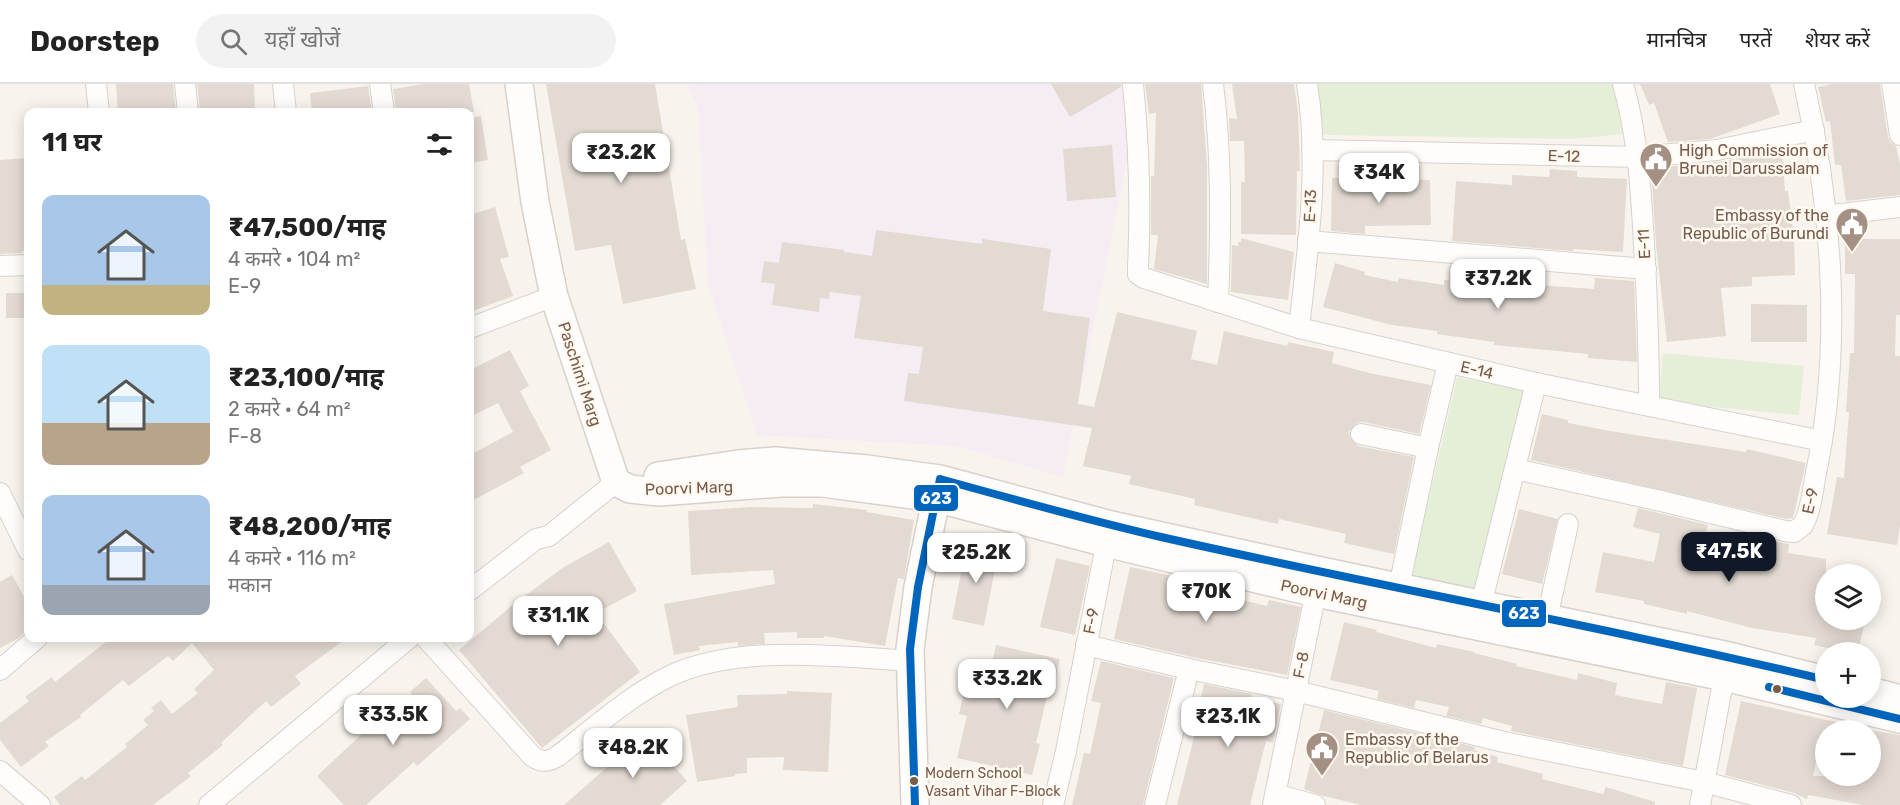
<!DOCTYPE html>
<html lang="hi">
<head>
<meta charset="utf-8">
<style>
	:root { --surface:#fff; --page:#f2f2f2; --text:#222; --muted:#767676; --line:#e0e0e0; --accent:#111827 }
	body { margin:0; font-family:Rubik,"Noto Sans Devanagari",sans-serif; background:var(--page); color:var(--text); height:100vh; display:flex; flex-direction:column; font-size:22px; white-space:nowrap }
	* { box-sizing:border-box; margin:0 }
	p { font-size:20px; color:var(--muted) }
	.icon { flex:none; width:33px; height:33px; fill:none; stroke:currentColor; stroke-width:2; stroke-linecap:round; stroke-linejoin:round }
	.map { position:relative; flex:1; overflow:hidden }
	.side { position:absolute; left:24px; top:24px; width:450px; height:534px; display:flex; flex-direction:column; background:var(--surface); border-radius:12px; box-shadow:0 3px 15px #0003 }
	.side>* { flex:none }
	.controls { position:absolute; left:1815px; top:480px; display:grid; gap:12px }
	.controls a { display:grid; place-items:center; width:66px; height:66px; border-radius:50%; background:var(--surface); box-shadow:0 3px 15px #0003; font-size:30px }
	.price { position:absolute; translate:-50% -51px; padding:0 14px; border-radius:12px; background:#fff; color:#222; font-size:20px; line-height:39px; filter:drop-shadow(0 2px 3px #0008) }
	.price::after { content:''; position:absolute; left:50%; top:36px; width:18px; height:14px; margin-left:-9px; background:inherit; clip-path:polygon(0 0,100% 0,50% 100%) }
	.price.active { background:var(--accent); color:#fff }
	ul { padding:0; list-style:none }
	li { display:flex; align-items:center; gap:18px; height:150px; padding:0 18px }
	li span { display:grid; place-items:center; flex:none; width:168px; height:120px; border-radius:12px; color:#555 }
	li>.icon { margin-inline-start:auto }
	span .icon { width:72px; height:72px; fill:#fffc; stroke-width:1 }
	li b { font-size:26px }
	h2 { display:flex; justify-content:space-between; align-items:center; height:72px; padding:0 18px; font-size:26px }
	header { display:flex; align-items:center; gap:36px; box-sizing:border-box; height:84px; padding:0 30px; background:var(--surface); border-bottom:2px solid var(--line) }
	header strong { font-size:28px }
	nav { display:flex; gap:33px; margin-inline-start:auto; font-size:21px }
	.search { width:420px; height:54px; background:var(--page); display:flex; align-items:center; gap:15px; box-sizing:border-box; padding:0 21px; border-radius:33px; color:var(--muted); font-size:22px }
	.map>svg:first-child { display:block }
</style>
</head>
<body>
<header>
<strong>Doorstep</strong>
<div class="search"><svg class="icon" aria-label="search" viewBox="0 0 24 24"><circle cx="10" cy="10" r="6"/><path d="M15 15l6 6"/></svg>यहाँ खोजें</div>
<nav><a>मानचित्र</a><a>परतें</a><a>शेयर करें</a></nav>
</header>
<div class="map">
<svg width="1900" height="721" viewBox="0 0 1900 721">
	<rect width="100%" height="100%" fill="#f8f4ed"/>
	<path fill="#f5ecf4" d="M687,0h438l7,52 -69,341 -107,-31 -199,-11 -49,-150 -10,-176z"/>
	<g fill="#e5efd8">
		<path d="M1313,0h300l10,50 -51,5 -244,-4 -12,-3z"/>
		<path d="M1663,269l141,13 -5,49 -141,-13z"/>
		<path d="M1457,293l74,15 -54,203 -67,-15z"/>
	</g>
	<g fill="#e3dad2">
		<path d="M116,0h57l3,28h-58z"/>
		<path d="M197,0h57l1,28h-55z"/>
		<path d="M423,0h46l5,28h-78l-3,-23z"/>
		<path d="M546,0h109l26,156 4,-1 11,50 -73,15 -12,-59 -36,6z"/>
		<path d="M1051,0h70v3l-51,30z"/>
		<path d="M1145,0h56l6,82v118l-53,-15 4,-34h-7v-59h3l2,-63 -7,1z"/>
		<path d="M1232,0h62l4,28 2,59h-3l-1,64 -55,-1v-52h4l-1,-41h-14l-1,-23 8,1z"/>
		<path d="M1640,0h130l10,30 -70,25 -42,3 -14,-39 -5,2z"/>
		<path d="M1832,0h48l8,53 3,6 5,3 4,18v31l-54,6 -5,-36h-6l-5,-44 -4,1 -8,-35z"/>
		<path d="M368,2l4,26h-60l-2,-19z"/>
		<path d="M481,32l7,44 -18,3v-45z"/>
		<path d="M1112,61l4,52 -49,4 -4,-52z"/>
		<path d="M1782,65l3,42h3l6,46 1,38 -43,2v9l-31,2 5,48 -59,6 -11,-98 -5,-76 68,-6z"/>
		<path d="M28,74v93h-6v2l-22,1v-94z"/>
		<path d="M1550,85l27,2v6l50,2 -4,73 -50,-3v2l-121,-10 4,-60 56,4v-10l37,2z"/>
		<path d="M1332,94l98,2 1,45 -66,1v8l-34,-3z"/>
		<path d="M495,123l14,50 -9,2 13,37 -43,16v-97z"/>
		<path d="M876,146l106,14v-5l69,10 -8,62 47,7 -12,86 16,3 23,-95 80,19 -6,28 26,6 7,-34 63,15 1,-4 46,10 -2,11 37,10 62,12 -12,49 -56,-12 -6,1 -8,8 1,7 8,8 56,11 -20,97 -50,-11 2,-9 -67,-15 -1,5 -84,-19 1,-6 -66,-15 2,-8 -48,-10 9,-38 -188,-27 4,-28 11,1 4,-27 -69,-9 7,-42 -31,-4 -1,7 -9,-1 -1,14 -47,-7 3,-21 -14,-2 3,-21 15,2 3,-21 62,8v2l28,4z"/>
		<path d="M1241,154l53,14 -6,48 -57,-8 1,-47 6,1v-4h3z"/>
		<path d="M1845,155h55v76h-4l-1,41h5v170l-3,19 -70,-11 10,-57 7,1 5,-66h-3l4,-59h4l1,-79h-10z"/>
		<path d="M1335,179l30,9 -1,3 34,7 1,-4 45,7v-5h5l1,-15 34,3v6h5v3l48,4v4l57,4 1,-11 39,3 3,81 -49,-4v-4l-94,-9v-3l-57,-8v-3l-45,-6 -69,-18z"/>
		<rect x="6" y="209" width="22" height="25"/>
		<path d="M1751,220l56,1v37h-56z"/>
		<path d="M510,266l19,36 -9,5 31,59 -31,17 4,6 -54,29v-47l43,-23 -15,-29 -28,14v-47z"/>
		<path d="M1542,330l26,6v3l42,8 136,21 1,-3 59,14 -13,55 -6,1 -256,-59z"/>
		<path d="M813,420l54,6v2l47,8 -10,59 -6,-1 -13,68 -61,-10v2h-27v-6l-33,1 1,11 -27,2v-4l-39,4 1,4 -26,5 -10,-51 111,-20 -2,-14 -82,5 -3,-64 64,-4 61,1z"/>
		<path d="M1638,424l70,17 -3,10 32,7 -2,6 32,8 3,-16 19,4 -1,9 38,6v61h39l-7,32h-11l-33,-7 2,-7 -64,-10 -65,-17v3l-43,-10v-3l-49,-9 8,-40 51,10 6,-28 -27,-7z"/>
		<path d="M1519,425l39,10 -16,65 -40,-10z"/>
		<path d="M609,458l28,49 -41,22 44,59 -98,76 -83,-98 56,-47 49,-36z"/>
		<path d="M967,458l32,6 -15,78 -32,-7z"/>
		<path d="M1056,474l34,8 -15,69 -35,-8z"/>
		<path d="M1130,483l90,19 -2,8 49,12 2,-6 32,7 -14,68 -95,-18 -78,-18z"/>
		<path d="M12,491l16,29v25l-9,9 -19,10v-66z"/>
		<path d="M1344,538l33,8 -1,2 60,16 1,-4 37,8v1l43,11 -1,2 61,14 1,-7 39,10 -2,12 47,9 4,-22 31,6 -14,78 -172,-35 1,-5 -29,-8 -2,6 -35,-8 3,-9 -33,-7 -2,8 -37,-9 2,-8 -49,-11z"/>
		<path d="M111,554h236l-52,38 6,8 -30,23 -5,-6 -45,42 2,2 -35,28 3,3 -38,29h-93l-6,-8 28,-21 3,4 42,-33 -2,-3 23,-19 -5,-5 11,-9 -3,-3 10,-8 11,14 26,-21 -4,-4 20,-19 -22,-27 -19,18 -5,-5 -39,30 -6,-6 -43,35 1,2 -36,25 4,4 -28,21 -21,-27v-17l29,-22 -4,-4 27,-20 3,5z"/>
		<path d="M996,561l64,14 -8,34 -4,-1 -12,51 4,1 -8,31 -75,-17 10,-42 -8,-2 8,-35 20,5z"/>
		<path d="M1101,577l73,17 -31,127h-71l12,-52 6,1 11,-51 -10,-2z"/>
		<path d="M426,594l30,33 4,-3 10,11 -53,47 -3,-4 -48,43h-22l-27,-29 60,-56 3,3 32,-29 -2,-2z"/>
		<path d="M1204,600l48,10 -1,3 30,7 -8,39 -7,-2 -16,64h-73l20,-79 -2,-1z"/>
		<path d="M787,607l45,2 -4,79 -45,-2 1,-13 -37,1v15l-12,1v2l-38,6 -11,-67 52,-8 -1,-12 50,-1z"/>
		<path d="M1741,617l109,24 -1,5h-26l-10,46h57v-46l30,5v70h-37l-55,-10 -1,4 -13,-6 -69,-18z"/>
		<path d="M1324,626l151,37 -1,3 24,7 -1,5 46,12 -1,5 61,15 3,-7 49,15v3h-294l-41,-10 -16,-6z"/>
		<path d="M645,650l42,47 -27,24h-96z"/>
	</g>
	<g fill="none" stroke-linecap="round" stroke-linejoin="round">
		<g stroke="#d7d1cb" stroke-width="22">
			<g id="street">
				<path d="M96,0l3,28"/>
				<path d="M185,0l3,28"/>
				<path d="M283,0l3,28"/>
				<path d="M380,0l4,28"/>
				<path d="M1133,0c6,61 8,120 5,182v8l6,4 155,50 237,55 286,58"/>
				<path d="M1213,0c9,72 8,146 5,218"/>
				<path d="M1623,0c15,52 18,106 21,160 3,54 5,107 5,161"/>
				<path d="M1892,0l8,51"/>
				<path d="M1312,66l326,7 79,-7 97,-20"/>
				<path d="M1825,132l75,-9"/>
				<path d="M1308,157l338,28"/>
				<path d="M0,182l28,-1"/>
				<path d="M470,244l84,-32"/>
				<path d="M1299,244c9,-80 21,-164 8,-244"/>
				<path d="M1361,350l67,14"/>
				<path d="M1515,385l146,32 124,30 9,1 9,-7c9,-16 10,-39 14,-57 25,-124 15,-262 -13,-384"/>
				<path d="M0,409l28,57"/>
				<path d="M1399,503l29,-139 20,-85"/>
				<path d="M470,506l66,-51 13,-3 67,-54"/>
				<path d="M1481,521l55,-222"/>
				<path d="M1547,534l21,-94"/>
				<path d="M426,554l106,118c10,7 16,6 26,0 36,-28 71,-60 112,-80 67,-32 168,-20 240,-15"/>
				<path d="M1086,561l103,24 107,22 208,51 200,40 87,23"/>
				<path d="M0,586l37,-32"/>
				<path d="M0,687l40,34"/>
				<path d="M1275,710l40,11"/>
				<path d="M209,721l200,-167"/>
				<path d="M1053,721l13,-54 43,-221"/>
				<path d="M1155,721l34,-136"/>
				<path d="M1273,721l45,-224"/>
				<path d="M1700,721l26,-139"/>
			</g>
		</g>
		<g stroke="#d8d0c9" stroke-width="30">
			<g id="secondary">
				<path d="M519,0l16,118 19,94 62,186"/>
				<path d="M658,392l80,-12 37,-3 92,8 73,10 171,46 210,46 408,85 97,24"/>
				<path d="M616,398l14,7 29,3 122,-9h42l112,15 171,45 210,50 408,84 176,42"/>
				<path d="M1870,607l30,8"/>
				<path d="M915,721l-5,-156 8,-62 22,-107"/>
			</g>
		</g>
		<use href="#street" stroke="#fefdfc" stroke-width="20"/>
		<use href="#secondary" stroke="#fefdfc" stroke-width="27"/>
		<g stroke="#fff9f0" stroke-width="12">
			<g id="bus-1">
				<path d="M1769,603l131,32"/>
				<path d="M915,721l-5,-156 8,-62 22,-108c73,20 147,41 221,58 221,50 444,90 665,143"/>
			</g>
		</g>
		<use href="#bus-1" stroke="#0065bd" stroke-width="8"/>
	</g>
	<defs>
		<g id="civic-pin" transform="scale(1.725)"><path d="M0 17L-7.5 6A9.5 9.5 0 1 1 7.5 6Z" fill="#a49184" stroke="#fff9f0"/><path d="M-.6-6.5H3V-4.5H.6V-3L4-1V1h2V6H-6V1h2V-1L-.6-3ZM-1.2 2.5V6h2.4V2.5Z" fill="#fff"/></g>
	</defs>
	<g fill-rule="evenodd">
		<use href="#civic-pin" x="1656" y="75"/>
		<use href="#civic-pin" x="1852" y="140"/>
		<use href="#civic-pin" x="1322" y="664"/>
	</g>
	<g fill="#775b4c" stroke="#fff9f0" stroke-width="2">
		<circle cx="1777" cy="605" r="5"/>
		<circle cx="914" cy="697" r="5"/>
	</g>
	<g text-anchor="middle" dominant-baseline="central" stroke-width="5" stroke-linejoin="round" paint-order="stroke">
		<g font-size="14" fill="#775b4c" stroke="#fff9f0" text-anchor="start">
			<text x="925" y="689">Modern School<tspan x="925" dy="18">Vasant Vihar F-Block</tspan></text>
		</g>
		<g font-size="16" fill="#775b4c" stroke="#fff9f0" text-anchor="start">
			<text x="1679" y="66">High Commission of<tspan x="1679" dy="18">Brunei Darussalam</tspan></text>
			<text x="1829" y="131" text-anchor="end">Embassy of the<tspan x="1829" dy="18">Republic of Burundi</tspan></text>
			<text x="1345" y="655">Embassy of the<tspan x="1345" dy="18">Republic of Belarus</tspan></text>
		</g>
		<g font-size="16" fill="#775b4c" stroke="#fff9f0">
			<text transform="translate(1564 72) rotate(2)">E-12</text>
			<text transform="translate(1310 122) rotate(-87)">E-13</text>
			<text transform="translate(1644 160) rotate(-93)">E-11</text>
			<text transform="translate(1477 286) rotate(13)">E-14</text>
			<text transform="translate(580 290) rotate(72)">Paschimi Marg</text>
			<text transform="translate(689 404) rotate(-2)">Poorvi Marg</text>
			<text transform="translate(1810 417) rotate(-78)">E-9</text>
			<text transform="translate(1324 510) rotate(12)">Poorvi Marg</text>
			<text transform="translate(1091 537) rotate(-79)">F-9</text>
			<text transform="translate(1301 581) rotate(-79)">F-8</text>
		</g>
	</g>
	<g stroke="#fff9f0" stroke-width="2">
		<rect x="913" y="400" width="46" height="28" rx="6" fill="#0065bd"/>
		<rect x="1501" y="515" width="46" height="29" rx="6" fill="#0065bd"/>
	</g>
	<g font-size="16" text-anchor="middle" font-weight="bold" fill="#fff">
		<text x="936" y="420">623</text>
		<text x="1524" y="535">623</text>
	</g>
</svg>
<div class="controls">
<a><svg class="icon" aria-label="layers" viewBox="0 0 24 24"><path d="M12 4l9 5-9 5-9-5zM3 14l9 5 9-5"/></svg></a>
<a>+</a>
<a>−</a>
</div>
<b class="price" style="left:621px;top:100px">₹23.2K</b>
<b class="price" style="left:1379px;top:120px">₹34K</b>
<b class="price" style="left:1498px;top:226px">₹37.2K</b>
<b class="price active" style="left:1729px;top:499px">₹47.5K</b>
<b class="price" style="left:976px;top:500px">₹25.2K</b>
<b class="price" style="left:1206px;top:539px">₹70K</b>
<b class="price" style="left:558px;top:563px">₹31.1K</b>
<b class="price" style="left:1007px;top:626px">₹33.2K</b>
<b class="price" style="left:393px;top:662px">₹33.5K</b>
<b class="price" style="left:1228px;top:664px">₹23.1K</b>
<b class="price" style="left:633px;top:695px">₹48.2K</b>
<section class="side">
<h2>11 घर<svg class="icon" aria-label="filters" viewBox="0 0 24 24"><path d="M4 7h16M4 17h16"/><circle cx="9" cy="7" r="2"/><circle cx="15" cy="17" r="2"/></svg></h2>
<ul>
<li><span style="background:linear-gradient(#a9c7e8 75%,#c2b280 0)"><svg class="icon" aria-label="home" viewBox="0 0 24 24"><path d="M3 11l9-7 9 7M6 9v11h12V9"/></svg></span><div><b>₹47,500/माह</b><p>4 कमरे · 104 m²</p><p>E-9</p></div></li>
<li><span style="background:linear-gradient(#bfe0f5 65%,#b9a48a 0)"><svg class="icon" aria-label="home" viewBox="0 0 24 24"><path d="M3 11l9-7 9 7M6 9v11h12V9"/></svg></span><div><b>₹23,100/माह</b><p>2 कमरे · 64 m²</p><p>F-8</p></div></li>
<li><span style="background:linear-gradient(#a9c7e8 75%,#9aa5b1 0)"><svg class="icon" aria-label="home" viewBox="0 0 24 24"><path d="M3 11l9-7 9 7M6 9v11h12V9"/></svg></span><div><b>₹48,200/माह</b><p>4 कमरे · 116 m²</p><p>मकान</p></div></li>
</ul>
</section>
</div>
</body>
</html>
